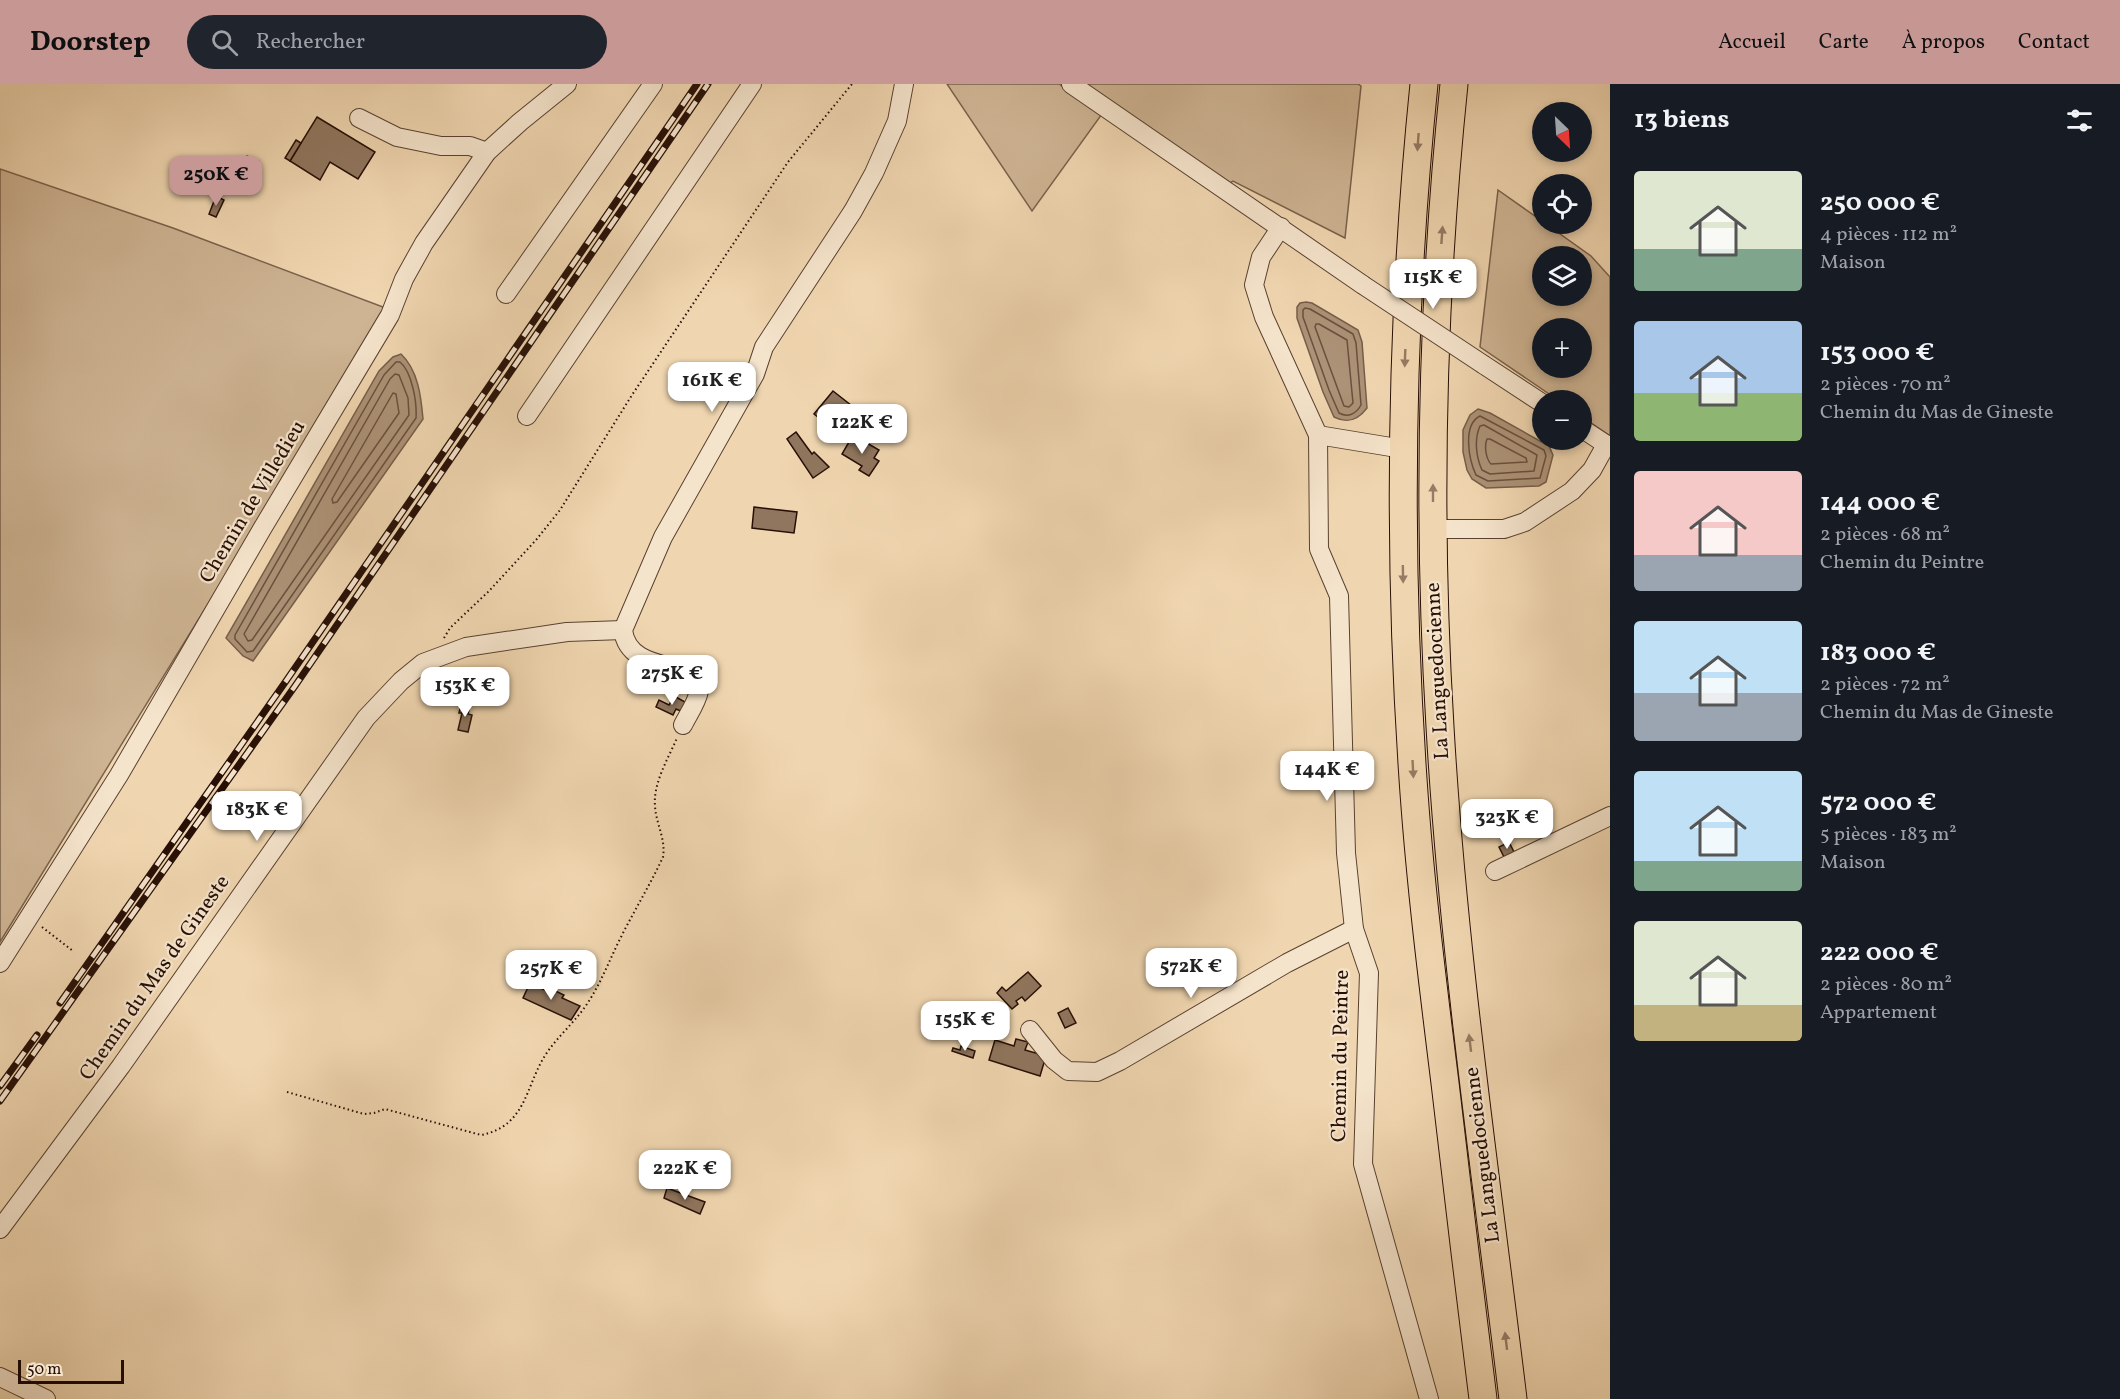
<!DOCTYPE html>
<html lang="fr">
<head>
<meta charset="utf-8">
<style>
	:root { --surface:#171b24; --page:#20242c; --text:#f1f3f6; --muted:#9ea1a6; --accent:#c59692 }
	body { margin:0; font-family:Vollkorn,serif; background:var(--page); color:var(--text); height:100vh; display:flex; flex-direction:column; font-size:22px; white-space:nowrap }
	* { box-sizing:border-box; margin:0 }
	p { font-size:20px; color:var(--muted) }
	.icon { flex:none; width:33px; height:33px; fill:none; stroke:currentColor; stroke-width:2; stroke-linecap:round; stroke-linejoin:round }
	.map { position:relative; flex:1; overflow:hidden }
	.details { display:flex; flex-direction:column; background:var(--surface); width:510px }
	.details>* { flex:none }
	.needle { width:39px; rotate:155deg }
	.tools { position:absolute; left:1532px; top:18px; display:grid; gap:12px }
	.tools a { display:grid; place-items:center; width:60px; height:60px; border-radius:50%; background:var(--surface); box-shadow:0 3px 9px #0003; font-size:30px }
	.scale { position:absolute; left:18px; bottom:15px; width:106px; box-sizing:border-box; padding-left:6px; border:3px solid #270f06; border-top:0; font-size:16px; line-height:21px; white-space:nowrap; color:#270f06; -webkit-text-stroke:4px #f5e4cc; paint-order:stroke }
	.price { position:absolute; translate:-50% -51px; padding:0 14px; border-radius:12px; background:#fff; color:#222; font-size:20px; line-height:39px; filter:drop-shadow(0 2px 3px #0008) }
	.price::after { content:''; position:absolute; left:50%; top:36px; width:18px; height:14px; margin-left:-9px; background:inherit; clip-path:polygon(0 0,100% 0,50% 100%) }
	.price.selected { background:var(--accent); color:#111 }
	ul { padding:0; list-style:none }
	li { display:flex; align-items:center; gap:18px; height:150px; padding:0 24px }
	li span { display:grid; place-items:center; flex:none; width:168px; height:120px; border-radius:6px; color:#555 }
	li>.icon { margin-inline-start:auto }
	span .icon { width:72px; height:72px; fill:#fffc; stroke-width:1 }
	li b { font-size:26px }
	h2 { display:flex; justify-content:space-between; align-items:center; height:72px; padding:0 24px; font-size:26px }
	header { display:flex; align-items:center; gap:36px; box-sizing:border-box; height:84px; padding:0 30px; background:var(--accent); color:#111 }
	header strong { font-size:28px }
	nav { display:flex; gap:33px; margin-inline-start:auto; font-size:21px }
	.search { width:420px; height:54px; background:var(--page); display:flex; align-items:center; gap:15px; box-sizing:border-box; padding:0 21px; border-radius:33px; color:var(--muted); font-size:22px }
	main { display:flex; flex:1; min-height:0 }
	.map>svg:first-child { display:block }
</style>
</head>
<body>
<header>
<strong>Doorstep</strong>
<div class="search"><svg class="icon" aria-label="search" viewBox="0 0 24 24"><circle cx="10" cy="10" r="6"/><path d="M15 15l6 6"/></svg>Rechercher</div>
<nav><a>Accueil</a><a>Carte</a><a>À propos</a><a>Contact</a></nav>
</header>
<main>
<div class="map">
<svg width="1610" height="1315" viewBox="0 0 1610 1315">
	<rect width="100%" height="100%" fill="#f0d6b0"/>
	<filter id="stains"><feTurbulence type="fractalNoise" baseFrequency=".00333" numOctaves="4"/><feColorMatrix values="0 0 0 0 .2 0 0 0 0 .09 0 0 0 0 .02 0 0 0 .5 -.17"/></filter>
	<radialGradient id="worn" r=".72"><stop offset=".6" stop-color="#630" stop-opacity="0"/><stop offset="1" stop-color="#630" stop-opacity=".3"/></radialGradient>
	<g fill="#ceb493" stroke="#7a624c" stroke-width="1.5" fill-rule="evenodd">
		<path d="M947,0h112l43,30 -70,97z"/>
		<path d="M1074,0h284l3,2 -16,152 -112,-57 -8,5z"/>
		<path d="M0,85l173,59 210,79 -1,14 -382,621z"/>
		<path d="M1498,106l44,31v3h4l45,32 19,21v159l-29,-20v-16h-23l-78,-53zM1581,172v40h-39v-40zM1542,244h39v40h-39z"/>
	</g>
	<g fill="#ac9276" stroke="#775e49" stroke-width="1.5">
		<path d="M247,72l12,5 -14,30 -12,-5z"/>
		<path d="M1306,218l6,1 46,27 4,12 5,66c-9,12 -19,16 -33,9l-11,-25 -26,-74v-11l3,-4z"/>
		<path d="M401,270c17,16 20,42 22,65l-170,242 -10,-5 -17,-18 153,-267 14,-14z"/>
		<path d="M1478,325l12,4 59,33 4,9 -7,27 -7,4 -53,2 -14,-9 -5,-9 -4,-18v-22l7,-15z"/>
	</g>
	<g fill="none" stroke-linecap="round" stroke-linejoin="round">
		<g stroke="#6a503e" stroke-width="1.5">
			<path d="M1305,224l5,1 43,25 3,9 5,62c-5,9 -13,13 -22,8l-10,-23 -26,-73v-7z"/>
			<path d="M1316,240h3l28,16 6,63 -4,4 -5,-1 -29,-79z"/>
			<path d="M396,278h4c12,10 17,40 16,56l-163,233 -6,1 -12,-13v-4l149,-260z"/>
			<path d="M395,290l4,1 9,23 1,17 -157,225 -4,1 -4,-7 146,-255z"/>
			<path d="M393,309l3,1 3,19 -62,89 -4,1 -1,-4z"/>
			<path d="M1480,332l64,34 2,6 -6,22 -52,3 -12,-6c-7,-15 -14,-50 4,-59z"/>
			<path d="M1484,341l53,30 -3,16 -44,3 -8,-4c-6,-13 -8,-31 -2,-44z"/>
			<path d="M1487,355h3l36,19 1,4 -36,2c-5,-5 -7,-18 -4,-25z"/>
		</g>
	</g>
	<g fill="#90765e" stroke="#270f06" stroke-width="1.5">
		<path d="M317,33l58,35 -17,27 -28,-17 -10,18 -30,-19z"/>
		<path d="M296,56l5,3 -11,18 -5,-3z"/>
		<path d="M216,112l8,4 -8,17 -7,-3z"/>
		<path d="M833,307l32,25 2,-2 12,9 -10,12 -11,-9 -5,6 -13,-10 -4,5 -10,-7 -2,2 -10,-8z"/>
		<path d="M796,348l16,22 2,-2 15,15 -16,11 -26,-39z"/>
		<path d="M853,351l26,15 -5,8 5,3 -10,15 -10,-6 3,-4 -20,-12z"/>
		<path d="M754,423l43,5 -3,21 -42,-5z"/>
		<path d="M674,612l13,7 -4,9 -7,-3 -3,6 -17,-8 3,-7 10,5z"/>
		<path d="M461,620l9,2 -2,8 4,1 -4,17 -10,-2 4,-17h-3z"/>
		<path d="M1509,758l5,10 -10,5 -5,-10z"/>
		<path d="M1028,888l13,14 -16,15 -3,-4 -6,4 2,3 -6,5 -15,-16 5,-6 4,4z"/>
		<path d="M530,899l17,8 2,-3 15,7 -2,3 18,8 -9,14 -48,-22z"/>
		<path d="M1068,924l8,15 -11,5 -7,-15z"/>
		<path d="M1016,955l12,3 -3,8 21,6 -6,20 -51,-16 6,-20 19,6z"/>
		<path d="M961,962l14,5 -2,7 -21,-7 1,-3 7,2z"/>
		<path d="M667,1104l38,14 -5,12 -36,-16z"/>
	</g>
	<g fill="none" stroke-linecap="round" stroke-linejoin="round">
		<g stroke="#594130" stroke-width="20">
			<g id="minor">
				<path d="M1071,0l292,201"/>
				<path d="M359,34l38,19 44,9h29l17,6"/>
				<path d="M1281,143l-20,30 -7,28 10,32 54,118 1,114 20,47 7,257 8,76 15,44 -6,191 66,235"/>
				<path d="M506,210l147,-210"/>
				<path d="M1484,281l58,38"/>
				<path d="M527,332l225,-332"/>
				<path d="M1581,344l29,19"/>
				<path d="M1318,351l85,14"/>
				<path d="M1433,445h71l21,-7 47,-31 20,-21 14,-25"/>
				<path d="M683,641c5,-10 14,-23 16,-34 5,-34 -70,-13 -76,-61l40,-93 92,-163 9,-27 89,-136 21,-38 23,-52 7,-37"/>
				<path d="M1495,787l115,-55"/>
				<path d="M0,879l119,-188 143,-246 128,-214 14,-36 20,-36 63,-91 33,-30 47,-38"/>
				<path d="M1030,946l24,30 14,11 29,1 23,-11 167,-98 67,-34"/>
				<path d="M0,1145l121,-163 245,-348 35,-37 22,-18 43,-16 101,-15 56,-2"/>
				<path d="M0,1293l46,22"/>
			</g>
		</g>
		<g stroke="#270f06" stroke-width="29">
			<g id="highway">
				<path d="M1424,0c-24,236 -27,472 -10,709 7,97 19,193 31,290 12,105 25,211 38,316"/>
				<path d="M1454,0c-22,213 -27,429 -14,643 13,225 46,448 73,672"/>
			</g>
		</g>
		<g stroke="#270f06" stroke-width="2" stroke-dasharray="1.5 3" stroke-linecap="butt">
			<path d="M444,554l6,-10 39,-37 47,-51 24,-30 72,-115 156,-233 64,-78"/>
			<path d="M42,843l31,24"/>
			<path d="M138,916l7,5"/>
			<path d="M287,1008l77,22 10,-1 11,-4 96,26c46,-9 44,-49 65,-81 12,-18 29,-32 41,-50 14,-21 22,-43 33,-65 14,-28 30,-54 43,-82 3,-18 -7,-33 -8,-51 -2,-23 13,-47 22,-68"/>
		</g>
		<use href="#minor" stroke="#f5e4cc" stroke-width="18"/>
		<use href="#highway" stroke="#f0d6b0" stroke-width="27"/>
		<g stroke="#270f06" stroke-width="7">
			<g id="rail">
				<path d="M60,919l226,-322 411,-597"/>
				<path d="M0,1002l37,-51"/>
				<path d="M0,1017l295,-415 413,-602"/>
			</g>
		</g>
		<use href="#rail" stroke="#f5e4cc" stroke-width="4.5" stroke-dasharray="14" stroke-linecap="butt"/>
		<g stroke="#594130" stroke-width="20" stroke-linecap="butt">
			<path id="minor-bridge" d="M1363,201l121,80"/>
		</g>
		<use href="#minor-bridge" stroke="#f5e4cc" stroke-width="18"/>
	</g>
	<defs><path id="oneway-solid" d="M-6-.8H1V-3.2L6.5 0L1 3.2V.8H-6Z" transform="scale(1.5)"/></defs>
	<g fill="#967c64">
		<use href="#oneway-solid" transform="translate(1418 58) rotate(94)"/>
		<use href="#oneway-solid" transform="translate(1442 151) rotate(-86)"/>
		<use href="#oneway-solid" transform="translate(1405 274) rotate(92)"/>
		<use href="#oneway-solid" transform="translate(1433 409) rotate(-90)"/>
		<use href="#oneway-solid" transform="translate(1403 490) rotate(89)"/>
		<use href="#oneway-solid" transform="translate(1413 685) rotate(87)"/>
		<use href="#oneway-solid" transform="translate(1470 959) rotate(-97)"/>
		<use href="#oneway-solid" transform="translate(1506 1257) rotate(-97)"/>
	</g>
	<g text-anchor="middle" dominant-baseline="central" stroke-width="4.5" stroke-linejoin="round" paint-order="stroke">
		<g font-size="21" fill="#270f06" stroke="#f5e4cc">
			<text transform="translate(253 418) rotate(-59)">Chemin de Villedieu</text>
			<text transform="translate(1438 587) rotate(-93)">La Languedocienne</text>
			<text transform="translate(155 894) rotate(-55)">Chemin du Mas de Gineste</text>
			<text transform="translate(1341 972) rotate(-89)">Chemin du Peintre</text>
			<text transform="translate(1483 1071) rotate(-97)">La Languedocienne</text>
		</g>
	</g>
	<rect width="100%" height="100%" filter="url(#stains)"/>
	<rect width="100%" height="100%" fill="url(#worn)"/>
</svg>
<div class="tools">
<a><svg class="needle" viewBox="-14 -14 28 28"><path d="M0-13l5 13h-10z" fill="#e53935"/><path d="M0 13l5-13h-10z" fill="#9ea1a6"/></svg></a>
<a><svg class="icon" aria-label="locate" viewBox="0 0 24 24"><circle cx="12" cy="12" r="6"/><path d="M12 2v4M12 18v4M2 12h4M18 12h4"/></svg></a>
<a><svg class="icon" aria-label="layers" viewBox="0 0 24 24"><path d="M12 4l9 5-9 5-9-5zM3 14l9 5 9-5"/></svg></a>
<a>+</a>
<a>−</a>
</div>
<div class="scale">50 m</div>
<b class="price selected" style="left:216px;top:123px">250K €</b>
<b class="price" style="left:1433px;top:226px">115K €</b>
<b class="price" style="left:712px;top:329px">161K €</b>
<b class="price" style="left:862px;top:371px">122K €</b>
<b class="price" style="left:672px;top:622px">275K €</b>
<b class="price" style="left:465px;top:634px">153K €</b>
<b class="price" style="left:1327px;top:718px">144K €</b>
<b class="price" style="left:257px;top:758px">183K €</b>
<b class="price" style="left:1507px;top:766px">323K €</b>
<b class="price" style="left:1191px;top:915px">572K €</b>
<b class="price" style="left:551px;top:917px">257K €</b>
<b class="price" style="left:965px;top:968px">155K €</b>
<b class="price" style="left:685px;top:1117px">222K €</b>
</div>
<section class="details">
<h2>13 biens<svg class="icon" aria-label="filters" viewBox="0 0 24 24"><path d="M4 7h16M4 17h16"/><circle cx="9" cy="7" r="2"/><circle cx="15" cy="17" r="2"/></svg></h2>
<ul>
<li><span style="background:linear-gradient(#dfe7d0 65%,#7fa58c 0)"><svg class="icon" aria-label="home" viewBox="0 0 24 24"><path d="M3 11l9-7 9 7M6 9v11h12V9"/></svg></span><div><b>250 000 €</b><p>4 pièces · 112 m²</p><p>Maison</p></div></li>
<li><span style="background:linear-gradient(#a9c7e8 60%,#8fb573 0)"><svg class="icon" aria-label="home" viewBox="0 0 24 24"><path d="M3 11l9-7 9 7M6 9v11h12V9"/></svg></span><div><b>153 000 €</b><p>2 pièces · 70 m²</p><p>Chemin du Mas de Gineste</p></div></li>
<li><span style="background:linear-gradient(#f6c9c9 70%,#9aa5b1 0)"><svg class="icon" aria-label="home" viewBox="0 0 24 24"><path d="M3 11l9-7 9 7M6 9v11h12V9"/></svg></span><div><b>144 000 €</b><p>2 pièces · 68 m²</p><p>Chemin du Peintre</p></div></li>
<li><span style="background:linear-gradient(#bfe0f5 60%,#9aa5b1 0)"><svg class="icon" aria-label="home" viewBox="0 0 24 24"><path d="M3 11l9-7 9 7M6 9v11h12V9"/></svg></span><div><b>183 000 €</b><p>2 pièces · 72 m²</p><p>Chemin du Mas de Gineste</p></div></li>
<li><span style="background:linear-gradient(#bfe0f5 75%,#7fa58c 0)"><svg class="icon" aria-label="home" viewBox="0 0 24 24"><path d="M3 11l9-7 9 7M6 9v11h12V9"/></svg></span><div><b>572 000 €</b><p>5 pièces · 183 m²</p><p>Maison</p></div></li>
<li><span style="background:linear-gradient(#dfe7d0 70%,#c2b280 0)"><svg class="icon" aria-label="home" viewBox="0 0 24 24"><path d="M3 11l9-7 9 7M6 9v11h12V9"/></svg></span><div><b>222 000 €</b><p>2 pièces · 80 m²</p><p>Appartement</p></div></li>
</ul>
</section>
</main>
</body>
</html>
